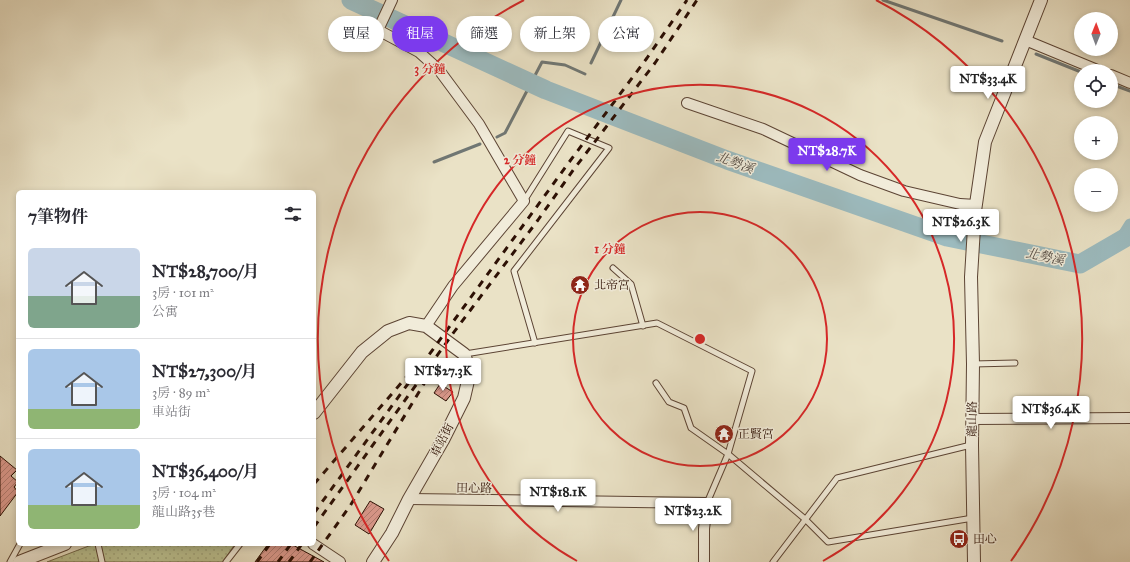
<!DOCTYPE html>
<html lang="zh-TW">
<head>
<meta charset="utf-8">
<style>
	:root { --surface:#fff; --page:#f7f7f7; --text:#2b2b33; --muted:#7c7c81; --line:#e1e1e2; --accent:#7c3aed }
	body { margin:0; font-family:"IM FELL Great Primer","Noto Serif TC",serif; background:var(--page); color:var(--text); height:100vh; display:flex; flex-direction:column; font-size:15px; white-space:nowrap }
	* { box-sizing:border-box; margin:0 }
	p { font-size:13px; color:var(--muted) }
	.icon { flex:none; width:22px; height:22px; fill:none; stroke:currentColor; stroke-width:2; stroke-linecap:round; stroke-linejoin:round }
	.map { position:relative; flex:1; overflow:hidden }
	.drawer { position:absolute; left:16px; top:190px; width:300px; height:356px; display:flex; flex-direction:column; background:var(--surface); border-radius:6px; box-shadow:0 2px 6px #0003 }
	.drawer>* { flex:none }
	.guide { position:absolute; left:328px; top:16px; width:380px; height:36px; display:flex; gap:8px }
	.needle { width:26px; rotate:1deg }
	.fabs { position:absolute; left:1074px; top:12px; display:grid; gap:8px }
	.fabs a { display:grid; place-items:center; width:44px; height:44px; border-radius:50%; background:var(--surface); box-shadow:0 2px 6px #0003; font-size:20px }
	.price { position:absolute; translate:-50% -34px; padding:0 9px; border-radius:4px; background:#fff; color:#222; font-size:13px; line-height:26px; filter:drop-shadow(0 1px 2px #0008) }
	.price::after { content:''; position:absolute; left:50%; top:24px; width:12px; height:9px; margin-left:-6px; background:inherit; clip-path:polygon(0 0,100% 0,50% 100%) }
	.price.active { background:var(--accent); color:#fff }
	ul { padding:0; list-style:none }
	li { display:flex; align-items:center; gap:12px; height:100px; padding:0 12px }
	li+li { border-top:1px solid var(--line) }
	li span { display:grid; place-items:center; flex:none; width:112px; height:80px; border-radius:6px; color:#555 }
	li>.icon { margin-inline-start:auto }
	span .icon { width:48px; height:48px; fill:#fffc; stroke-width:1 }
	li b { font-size:17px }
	h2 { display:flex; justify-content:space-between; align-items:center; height:48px; padding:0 12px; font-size:17px }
	.chip { padding:0 14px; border-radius:18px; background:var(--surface); box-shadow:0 2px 6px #0003; font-size:14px; line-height:36px }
	.chip.active { background:var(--accent); color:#fff }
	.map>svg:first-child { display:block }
</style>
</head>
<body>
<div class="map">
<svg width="1130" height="562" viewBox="0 0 1130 562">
	<defs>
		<pattern id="park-dots" width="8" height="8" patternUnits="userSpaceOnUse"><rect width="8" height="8" fill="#bbc292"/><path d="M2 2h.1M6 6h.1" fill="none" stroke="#a1a67c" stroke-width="1.8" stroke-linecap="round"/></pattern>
		<pattern id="building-hatch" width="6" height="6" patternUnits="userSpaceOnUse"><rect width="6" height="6" fill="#da988b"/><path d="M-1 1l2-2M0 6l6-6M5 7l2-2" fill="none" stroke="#b17b6f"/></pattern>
	</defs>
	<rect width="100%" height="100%" fill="#eae2c6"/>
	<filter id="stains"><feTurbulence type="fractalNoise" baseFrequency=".005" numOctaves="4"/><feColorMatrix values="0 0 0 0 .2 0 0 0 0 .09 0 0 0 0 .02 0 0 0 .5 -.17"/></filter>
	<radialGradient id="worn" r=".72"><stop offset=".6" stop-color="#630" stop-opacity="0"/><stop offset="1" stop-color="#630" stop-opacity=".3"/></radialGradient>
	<path fill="url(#park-dots)" stroke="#74694b" d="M94,544h141l-12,18h-176z"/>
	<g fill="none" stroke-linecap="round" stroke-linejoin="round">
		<g stroke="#707774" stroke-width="3">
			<path d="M883,0l119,41"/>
			<path d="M1036,54l45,18"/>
			<path d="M591,63l30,-63"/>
			<path d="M1111,84l19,7"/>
			<path d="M497,137l8,-4 37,-71 23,3 20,9"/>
			<path d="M434,162l46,-18"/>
		</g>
		<path stroke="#9cbbbf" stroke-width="11" d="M1120,240l10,-16"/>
		<path stroke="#9cbbbf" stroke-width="19" d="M351,0l195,90 181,70 220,77 133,27 50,-29"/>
	</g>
	<g fill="url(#building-hatch)" stroke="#2d1004">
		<path d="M440,384l13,8 -7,9 -12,-8z"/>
		<path d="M0,456l17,14 -6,6 7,6 -4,5 4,5 -18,24z"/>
		<path d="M370,501l14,8 -15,25 -14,-9z"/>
		<path d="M268,544h23l33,18h-69z"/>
	</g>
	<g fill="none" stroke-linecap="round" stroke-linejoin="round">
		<g stroke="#5c4434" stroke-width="7">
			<g id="service">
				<path d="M524,201l44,-70 41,17 -95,123 21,72"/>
				<path d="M613,268l18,16 12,42"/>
				<path d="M465,354l192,-31 95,48 -24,83 -21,49"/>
				<path d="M973,364l42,-1"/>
				<path d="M656,383l13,19 15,6 7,20 37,26 77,65 23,23 145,-24"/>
				<path d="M98,544l4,18"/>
				<path d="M10,562l10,-18"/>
				<path d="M226,562l14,-18"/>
				<path d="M773,562l64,-84 134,-33"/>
			</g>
		</g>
		<g stroke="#5c4434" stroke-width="12">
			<g id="minor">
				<path d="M392,0l-14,30 41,22 20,18 40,54 45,77 -71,85 -27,40"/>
				<path d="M1025,40l75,31"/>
				<path d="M1111,75l19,8"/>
				<path d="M687,103l76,26 97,46 44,16 56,13 16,1"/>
				<path d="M973,419l157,-1"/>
				<path d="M409,499l298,4 -3,26v33"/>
				<path d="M313,544l27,18"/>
			</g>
		</g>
		<g stroke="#5c4434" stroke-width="14">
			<g id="tertiary">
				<path d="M314,413l48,-61 26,-21 21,-8 17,3 38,28 6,18 -6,26 -21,42 -34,59 -17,34 -19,29"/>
				<path d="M19,562l46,-18"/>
				<path d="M974,562l-2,-117 1,-81 -2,-87 4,-66 10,-69 56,-142"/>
			</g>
		</g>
		<use href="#service" stroke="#f1ecda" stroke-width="5"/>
		<use href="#minor" stroke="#f1ecda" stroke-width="10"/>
		<use href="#tertiary" stroke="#f1ecda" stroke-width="12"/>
		<g stroke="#2d1004" stroke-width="3" stroke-dasharray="7 7" stroke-linecap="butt">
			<path d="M314,484l95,-110"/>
			<path d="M314,513l253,-348 80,-107 40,-58"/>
			<path d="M314,527l140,-195 84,-112 36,-51 81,-106 42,-63"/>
			<path d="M257,562l13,-18"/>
			<path d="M278,562l13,-18"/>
			<path d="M289,562l13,-18"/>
			<path d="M310,562l40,-56 75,-124"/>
		</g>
	</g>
	<g fill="none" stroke="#d62828" stroke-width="2">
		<circle cx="700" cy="339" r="127"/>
		<path d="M577 561A254 254 0 1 1 823 561"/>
		<path d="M389 561A382 382 0 0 1 524 0M876 0A382 382 0 0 1 1011 561"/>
	</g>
	<defs>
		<g id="temple-disc" transform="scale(1)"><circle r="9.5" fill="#8f2418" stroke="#f1ecda"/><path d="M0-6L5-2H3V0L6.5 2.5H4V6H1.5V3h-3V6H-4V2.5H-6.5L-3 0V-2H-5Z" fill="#fff"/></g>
		<g id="bus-disc" transform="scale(1)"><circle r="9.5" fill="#8f2418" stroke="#f1ecda"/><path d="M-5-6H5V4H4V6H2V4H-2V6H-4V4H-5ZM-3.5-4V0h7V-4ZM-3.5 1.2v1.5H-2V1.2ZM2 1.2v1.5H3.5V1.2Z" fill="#fff"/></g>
	</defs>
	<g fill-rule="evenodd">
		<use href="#temple-disc" x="580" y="285"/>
		<use href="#temple-disc" x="724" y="434"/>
		<use href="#bus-disc" x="959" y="539"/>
	</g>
	<g text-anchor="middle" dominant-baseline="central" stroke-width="3" stroke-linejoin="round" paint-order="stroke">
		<g font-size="12" fill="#2d1004" stroke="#f1ecda" text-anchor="start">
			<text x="594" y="285">北帝宮</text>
			<text x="738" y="434">正賢宮</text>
			<text x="973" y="539">田心</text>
		</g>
		<g font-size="12" fill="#2d1004" stroke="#f1ecda">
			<text transform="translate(972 419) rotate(-89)">龍山路</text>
			<text transform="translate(442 440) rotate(-63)">車站街</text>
			<text transform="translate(474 488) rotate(1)">田心路</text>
		</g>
		<g font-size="13" font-style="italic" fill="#544c45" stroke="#f1ecda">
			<text transform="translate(735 163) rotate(20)">北勢溪</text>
			<text transform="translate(1045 257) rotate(12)">北勢溪</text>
		</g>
	</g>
	<circle cx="700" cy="339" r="6" fill="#d62828" stroke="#f1ecda" stroke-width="2"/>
	<g font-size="12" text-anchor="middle" font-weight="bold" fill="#d62828" stroke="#f1ecda" stroke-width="3" stroke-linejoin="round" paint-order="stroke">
		<text x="430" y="73">3 分鐘</text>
		<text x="520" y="164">2 分鐘</text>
		<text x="610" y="253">1 分鐘</text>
	</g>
	<rect width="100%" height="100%" filter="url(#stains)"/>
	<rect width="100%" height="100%" fill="url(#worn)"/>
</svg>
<div class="fabs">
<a><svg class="needle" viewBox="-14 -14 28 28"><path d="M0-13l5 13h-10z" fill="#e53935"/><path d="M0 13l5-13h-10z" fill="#7c7c81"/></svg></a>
<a><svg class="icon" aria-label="locate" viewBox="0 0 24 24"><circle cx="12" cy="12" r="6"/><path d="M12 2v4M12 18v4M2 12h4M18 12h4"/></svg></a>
<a>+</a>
<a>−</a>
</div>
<b class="price" style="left:988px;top:100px">NT$33.4K</b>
<b class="price active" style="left:827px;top:172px">NT$28.7K</b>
<b class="price" style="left:961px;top:243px">NT$26.3K</b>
<b class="price" style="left:443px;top:392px">NT$27.3K</b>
<b class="price" style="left:1051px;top:430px">NT$36.4K</b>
<b class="price" style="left:558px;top:513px">NT$18.1K</b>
<b class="price" style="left:693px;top:532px">NT$23.2K</b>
<div class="guide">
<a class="chip">買屋</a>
<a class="chip active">租屋</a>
<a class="chip">篩選</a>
<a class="chip">新上架</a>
<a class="chip">公寓</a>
</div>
<section class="drawer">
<h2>7筆物件<svg class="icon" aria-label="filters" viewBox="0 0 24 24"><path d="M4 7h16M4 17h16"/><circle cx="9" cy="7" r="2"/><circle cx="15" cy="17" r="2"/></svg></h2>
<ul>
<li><span style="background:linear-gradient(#c9d6e8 60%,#7fa58c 0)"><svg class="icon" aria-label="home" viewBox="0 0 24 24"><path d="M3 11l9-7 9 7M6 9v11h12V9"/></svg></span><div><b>NT$28,700/月</b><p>3房 · 101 m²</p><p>公寓</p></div></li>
<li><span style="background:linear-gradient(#a9c7e8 75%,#8fb573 0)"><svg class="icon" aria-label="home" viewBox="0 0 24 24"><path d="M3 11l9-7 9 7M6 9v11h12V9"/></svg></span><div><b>NT$27,300/月</b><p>3房 · 89 m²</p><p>車站街</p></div></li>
<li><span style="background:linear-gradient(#a9c7e8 70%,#8fb573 0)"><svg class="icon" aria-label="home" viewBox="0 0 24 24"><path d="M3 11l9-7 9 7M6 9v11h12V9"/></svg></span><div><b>NT$36,400/月</b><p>3房 · 104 m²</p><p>龍山路35巷</p></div></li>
</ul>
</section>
</div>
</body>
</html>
